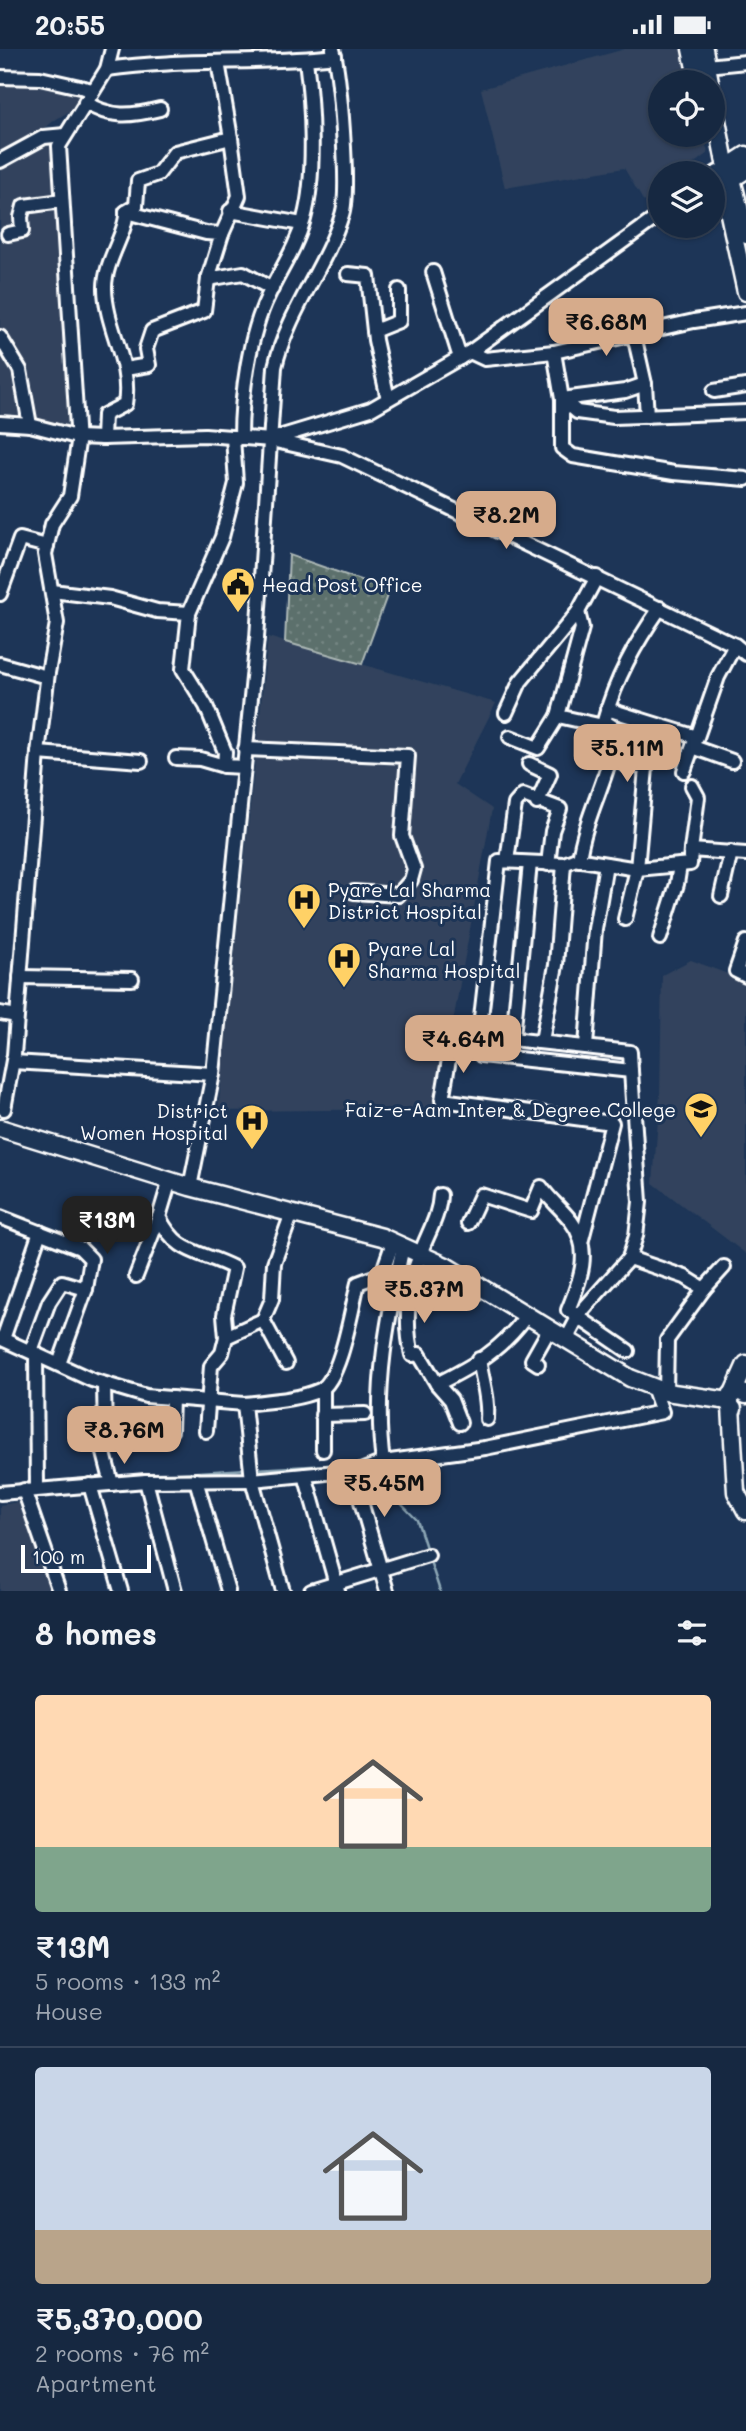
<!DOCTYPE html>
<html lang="en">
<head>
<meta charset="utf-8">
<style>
	:root { --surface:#162841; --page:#23344c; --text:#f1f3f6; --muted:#9ea6b1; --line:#35445a; --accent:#d6ab8b }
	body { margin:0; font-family:Mali,sans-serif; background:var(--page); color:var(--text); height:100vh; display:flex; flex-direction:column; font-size:26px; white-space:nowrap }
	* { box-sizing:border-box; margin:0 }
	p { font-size:23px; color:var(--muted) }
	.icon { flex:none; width:38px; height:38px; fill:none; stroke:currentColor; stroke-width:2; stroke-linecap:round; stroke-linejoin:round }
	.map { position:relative; height:1542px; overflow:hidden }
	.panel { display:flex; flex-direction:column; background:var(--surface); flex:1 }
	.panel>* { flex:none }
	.buttons { position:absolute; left:648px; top:21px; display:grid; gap:14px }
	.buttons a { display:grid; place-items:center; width:77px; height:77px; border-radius:50%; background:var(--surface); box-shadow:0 2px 5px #0004,0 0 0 2px var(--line); font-size:35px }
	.scale { position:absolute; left:21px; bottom:18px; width:130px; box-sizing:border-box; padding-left:7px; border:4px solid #fff; border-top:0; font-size:19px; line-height:24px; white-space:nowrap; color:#fff; -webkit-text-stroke:5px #1d3557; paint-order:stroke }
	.price { position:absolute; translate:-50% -60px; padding:0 16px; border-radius:14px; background:var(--accent); color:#111; font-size:23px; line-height:46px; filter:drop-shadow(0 2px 4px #0008) }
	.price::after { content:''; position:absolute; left:50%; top:42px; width:21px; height:16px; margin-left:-10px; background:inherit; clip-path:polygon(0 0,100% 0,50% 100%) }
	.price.on { background:#222; color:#fff }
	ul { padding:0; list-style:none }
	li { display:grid; align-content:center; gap:14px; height:371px; padding:0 35px }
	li+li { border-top:2px solid var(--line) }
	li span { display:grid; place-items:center; height:217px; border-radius:7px; color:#555 }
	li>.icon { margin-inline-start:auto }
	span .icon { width:126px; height:126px; fill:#fffc; stroke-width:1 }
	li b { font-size:30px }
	h2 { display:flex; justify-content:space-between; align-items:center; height:84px; padding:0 35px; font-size:30px }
	.status { display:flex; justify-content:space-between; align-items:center; height:49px; padding:0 35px; background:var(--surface); direction:ltr }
	.status svg { height:19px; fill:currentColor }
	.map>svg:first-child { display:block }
</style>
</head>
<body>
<div class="status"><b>20:55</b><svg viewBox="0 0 49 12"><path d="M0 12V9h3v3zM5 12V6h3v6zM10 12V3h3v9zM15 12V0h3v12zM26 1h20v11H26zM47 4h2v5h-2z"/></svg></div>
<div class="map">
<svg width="746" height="1542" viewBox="0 0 746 1542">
	<defs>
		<pattern id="park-dots" width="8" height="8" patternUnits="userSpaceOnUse" patternTransform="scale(1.75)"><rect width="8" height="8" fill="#5b706c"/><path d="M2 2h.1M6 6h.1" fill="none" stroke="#748582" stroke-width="1.8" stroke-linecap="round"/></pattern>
	</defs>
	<rect width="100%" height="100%" fill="#1d3557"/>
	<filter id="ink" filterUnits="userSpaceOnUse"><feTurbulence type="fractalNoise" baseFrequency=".0143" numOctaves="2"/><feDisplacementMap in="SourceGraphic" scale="14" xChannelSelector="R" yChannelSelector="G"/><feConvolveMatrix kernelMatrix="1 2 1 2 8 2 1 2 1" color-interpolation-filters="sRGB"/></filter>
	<g filter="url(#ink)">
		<g fill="#31435d">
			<path d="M625,0h55l9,33h-29v53h43l5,18 -27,20h-21v17l-16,12 -20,-34 -119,20 -24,-99z"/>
			<path d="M36,29l52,10 -3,14 -30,18 -38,30 48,-16 -6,12 -7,3 21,281 -73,-3v-346z"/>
			<path d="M268,588l228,66 -41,81 37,25 -55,300 -219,2z"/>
			<path d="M691,911l55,21v273l-93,-71 7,-88 2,-120z"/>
			<path d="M18,1453l34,89h-52v-86z"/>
		</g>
		<path fill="url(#park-dots)" stroke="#adb8b6" stroke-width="2" d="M289,506l100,35 -27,74 -77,-22z"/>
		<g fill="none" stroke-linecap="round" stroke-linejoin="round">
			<g stroke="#8ca6b5" stroke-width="2.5">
				<path d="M255,1420l94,-5 10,3"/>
				<path d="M371,1424l46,47 10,31"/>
				<path d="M150,1426l98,-6"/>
				<path d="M0,1437h18"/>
				<path d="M429,1509l11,33"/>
			</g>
			<g stroke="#fff" stroke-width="18">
				<g id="minor">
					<path d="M707,17l39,-4"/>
					<path d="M107,20c76,-11 152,-4 228,-13"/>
					<path d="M0,28l40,1 53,12"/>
					<path d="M85,53c25,17 47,14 75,7"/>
					<path d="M0,112l44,-24 21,-2"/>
					<path d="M712,127l6,-4"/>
					<path d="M230,162l72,13"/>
					<path d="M8,185l14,-3 -1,-14 3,-11 38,-5"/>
					<path d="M222,185l17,-38 -8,-58"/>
					<path d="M433,223l27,86"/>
					<path d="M348,225l20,2 7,64 13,59"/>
					<path d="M208,230l35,-6 29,16"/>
					<path d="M374,282l25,-10v-31"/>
					<path d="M634,286l11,49 2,32"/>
					<path d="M0,288l20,33 10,55"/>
					<path d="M470,303l15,7 69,-7 140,-31 52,-8"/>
					<path d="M554,303l8,47 15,13 37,5 132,-5"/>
					<path d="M125,320l24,-4 -3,-16 6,-18 52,-20 4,-32 14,-45 -16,-1 -80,-21"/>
					<path d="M714,342l32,-5"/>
					<path d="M562,350v49l11,8 101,17 72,6"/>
					<path d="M562,350l63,-8 20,-7"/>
					<path d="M0,374l30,2 47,12 26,1 102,-3 66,5 71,16 393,189 11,9"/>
					<path d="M233,388l3,46 -14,54 -33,76 -6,56 23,37 19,46 -1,14 20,1"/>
					<path d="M103,389l1,-23 21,-11c7,-41 -19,-75 -20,-115 -1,-28 23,-58 21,-77l10,-6 2,-25 20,-7 17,-22 56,-14 -13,-76"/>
					<path d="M241,389c0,-42 8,-103 27,-142 12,-26 28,-48 36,-77 12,-44 8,-113 2,-159"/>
					<path d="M272,390l99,-30 99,-57 190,-137"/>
					<path d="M52,542l58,7 47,13 32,2"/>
					<path d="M0,545l20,-55 27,7"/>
					<path d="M578,563l4,16 -24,88 54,12"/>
					<path d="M0,615l47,13"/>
					<path d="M607,660l90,28 21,-60 17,-32"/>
					<path d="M506,664l14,-31 58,-70 19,-35"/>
					<path d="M510,688l28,11 20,-32"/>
					<path d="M693,698l39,14"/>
					<path d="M245,700l163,7 -6,80 12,33 -3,11 -13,15 -44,-3"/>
					<path d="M38,704l103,8"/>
					<path d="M613,706l11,9 22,4 -9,101 -12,50"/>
					<path d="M176,709l24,1 24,7"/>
					<path d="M529,715l21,10 -13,29"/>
					<path d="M684,722l11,-31"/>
					<path d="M691,801l7,-53 -6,-11"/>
					<path d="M579,811c6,-46 32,-85 37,-131l-12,-8c12,-43 31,-77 56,-113"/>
					<path d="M507,812l8,-57 8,-9 37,14 -8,22 -4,33"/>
					<path d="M721,847l10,-44"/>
					<path d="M660,889l17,-54 3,-19"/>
					<path d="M746,893l-10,29 10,5"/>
					<path d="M20,928l112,2"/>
					<path d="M0,964l17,3"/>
					<path d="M513,988l17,-174"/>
					<path d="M542,992l14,-76 8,-101"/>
					<path d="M452,993l-10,58 170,23 -30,116"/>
					<path d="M586,997l9,-117 11,-65"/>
					<path d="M481,1006l150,16 9,131 -4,34 -7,22 -48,54 -15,28"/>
					<path d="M13,1013l200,12"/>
					<path d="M631,1022l-1,-19 -128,-14 -5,-6 -18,3 20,-174 65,3 12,-5 61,10 53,-5 1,-14 55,4"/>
					<path d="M4,1060l10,-54 24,-302 10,-80 9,-50 -12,-69 7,-30 18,-28 8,-53 -19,-297 48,-77 5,-20"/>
					<path d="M170,1131l-11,37c19,39 41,33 75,51l-10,47 2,22"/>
					<path d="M190,1138l23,-113 44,-436 18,-271c12,-54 50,-99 67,-152 8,-23 -2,-140 -9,-166"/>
					<path d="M440,1146c-1,21 -12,38 -19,57 -13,32 -17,70 -9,103l7,-1 18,30c36,-18 65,-34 89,-68"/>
					<path d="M0,1168l80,31 11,11 -5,30 -27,75"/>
					<path d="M468,1174l13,-28 50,16 10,-24c9,13 21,22 30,34 22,28 9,60 -3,89l60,41"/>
					<path d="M629,1209l56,19 19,12 -37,51 -1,52"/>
					<path d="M136,1227l23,-59"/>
					<path d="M704,1240l20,-22"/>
					<path d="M263,1271l23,43"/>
					<path d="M0,1289l92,42 54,16 98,8"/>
					<path d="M3,1290l37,-107"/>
					<path d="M31,1302l18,-49 13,-20 24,7"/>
					<path d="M36,1304l1,136"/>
					<path d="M479,1310c3,21 10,40 8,60"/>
					<path d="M538,1315l-6,-4 17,-30"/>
					<path d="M104,1335l1,52 66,-5 1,-33"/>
					<path d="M437,1335l14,16 9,23"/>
					<path d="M322,1366l43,-1"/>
					<path d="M206,1382l5,-65 11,-13 4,-16 37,-17 9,-21 2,-36 18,-50"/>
					<path d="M105,1387l-1,17 8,31"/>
					<path d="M323,1401v-61"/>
					<path d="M383,1413c-10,-73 5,-145 20,-216"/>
					<path d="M353,1425l34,117"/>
					<path d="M305,1426l33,116"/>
					<path d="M196,1431l32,111"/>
					<path d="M146,1432l29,110"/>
					<path d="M90,1436l31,106"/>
					<path d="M24,1441l35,101"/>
					<path d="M0,1444l146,-12 106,-1 85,-8 16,2 30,-12 102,-14 177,-36 -9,-25"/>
					<path d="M283,1542l-31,-111 -8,-76c25,-3 53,-4 76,-14 21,-10 32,-84 38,-107l24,-9 11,-32"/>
					<path d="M311,1542l117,-36"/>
				</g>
			</g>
			<g stroke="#fff" stroke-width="21">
				<g id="major">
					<path d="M691,0l7,33"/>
					<path d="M704,0l6,33"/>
					<path d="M712,45l14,74 20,-13"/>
					<path d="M746,121l-14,9 14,56"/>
					<path d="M722,133l24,110"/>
					<path d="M0,1079l190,59 192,50 64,29 184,112 36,14 63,9"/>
					<path d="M733,1344l13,-29"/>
					<path d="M731,1358l5,85 10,19"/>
					<path d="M733,1360l-4,-5 2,-9 8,-4 7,4"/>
				</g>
			</g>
			<use href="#minor" stroke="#1d3557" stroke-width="12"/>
			<use href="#major" stroke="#1d3557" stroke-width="16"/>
		</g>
	</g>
	<defs>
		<g id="civic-pin" transform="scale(1.75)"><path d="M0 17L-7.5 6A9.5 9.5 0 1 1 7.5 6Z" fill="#ffd166" stroke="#1d3557"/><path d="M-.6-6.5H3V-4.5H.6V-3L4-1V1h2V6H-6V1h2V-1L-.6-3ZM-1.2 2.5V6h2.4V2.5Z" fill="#111"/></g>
		<g id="hospital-pin" transform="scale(1.75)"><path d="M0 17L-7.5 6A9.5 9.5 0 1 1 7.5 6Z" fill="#ffd166" stroke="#1d3557"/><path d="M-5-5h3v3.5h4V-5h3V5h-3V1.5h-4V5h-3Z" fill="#111"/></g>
		<g id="university-pin" transform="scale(1.75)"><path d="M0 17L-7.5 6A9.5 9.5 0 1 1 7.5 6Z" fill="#ffd166" stroke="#1d3557"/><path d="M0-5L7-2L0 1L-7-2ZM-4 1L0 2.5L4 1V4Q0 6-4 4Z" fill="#111"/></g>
	</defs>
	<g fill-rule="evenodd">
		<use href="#civic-pin" x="238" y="535"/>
		<use href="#hospital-pin" x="304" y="851"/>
		<use href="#hospital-pin" x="344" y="910"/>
		<use href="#university-pin" x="701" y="1060"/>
		<use href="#hospital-pin" x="252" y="1072"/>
	</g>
	<g text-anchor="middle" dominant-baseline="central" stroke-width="6" stroke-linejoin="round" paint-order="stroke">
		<g font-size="19" fill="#fff" stroke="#1d3557" text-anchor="start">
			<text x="262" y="535">Head Post Office</text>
			<text x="328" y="840">Pyare Lal Sharma<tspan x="328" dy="22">District Hospital</tspan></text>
			<text x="368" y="899">Pyare Lal<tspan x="368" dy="22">Sharma Hospital</tspan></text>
			<text x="676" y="1060" text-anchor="end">Faiz-e-Aam Inter &amp; Degree College</text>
			<text x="228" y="1061" text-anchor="end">District<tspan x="228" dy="22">Women Hospital</tspan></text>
		</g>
	</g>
</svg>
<div class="buttons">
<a><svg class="icon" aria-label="locate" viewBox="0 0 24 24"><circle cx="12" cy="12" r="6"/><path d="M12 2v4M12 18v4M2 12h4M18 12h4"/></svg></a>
<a><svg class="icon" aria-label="layers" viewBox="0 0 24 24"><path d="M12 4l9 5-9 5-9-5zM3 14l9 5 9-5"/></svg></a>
</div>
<div class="scale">100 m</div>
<b class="price" style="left:606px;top:309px">₹6.68M</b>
<b class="price" style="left:506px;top:502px">₹8.2M</b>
<b class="price" style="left:627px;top:735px">₹5.11M</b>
<b class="price" style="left:463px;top:1026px">₹4.64M</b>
<b class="price on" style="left:107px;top:1207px">₹13M</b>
<b class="price" style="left:424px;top:1276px">₹5.37M</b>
<b class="price" style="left:124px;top:1417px">₹8.76M</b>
<b class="price" style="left:384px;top:1470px">₹5.45M</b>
</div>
<section class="panel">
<h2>8 homes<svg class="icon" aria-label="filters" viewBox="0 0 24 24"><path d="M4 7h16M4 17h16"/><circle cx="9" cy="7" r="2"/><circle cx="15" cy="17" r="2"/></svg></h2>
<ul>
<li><span style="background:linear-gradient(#ffd9b3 70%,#7fa58c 0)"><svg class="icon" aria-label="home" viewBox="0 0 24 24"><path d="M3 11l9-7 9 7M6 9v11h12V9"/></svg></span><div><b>₹13M</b><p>5 rooms · 133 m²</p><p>House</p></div></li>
<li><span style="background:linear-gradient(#c9d6e8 75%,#b9a48a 0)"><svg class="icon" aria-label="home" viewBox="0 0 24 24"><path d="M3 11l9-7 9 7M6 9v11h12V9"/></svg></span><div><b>₹5,370,000</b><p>2 rooms · 76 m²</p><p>Apartment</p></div></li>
</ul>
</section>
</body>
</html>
